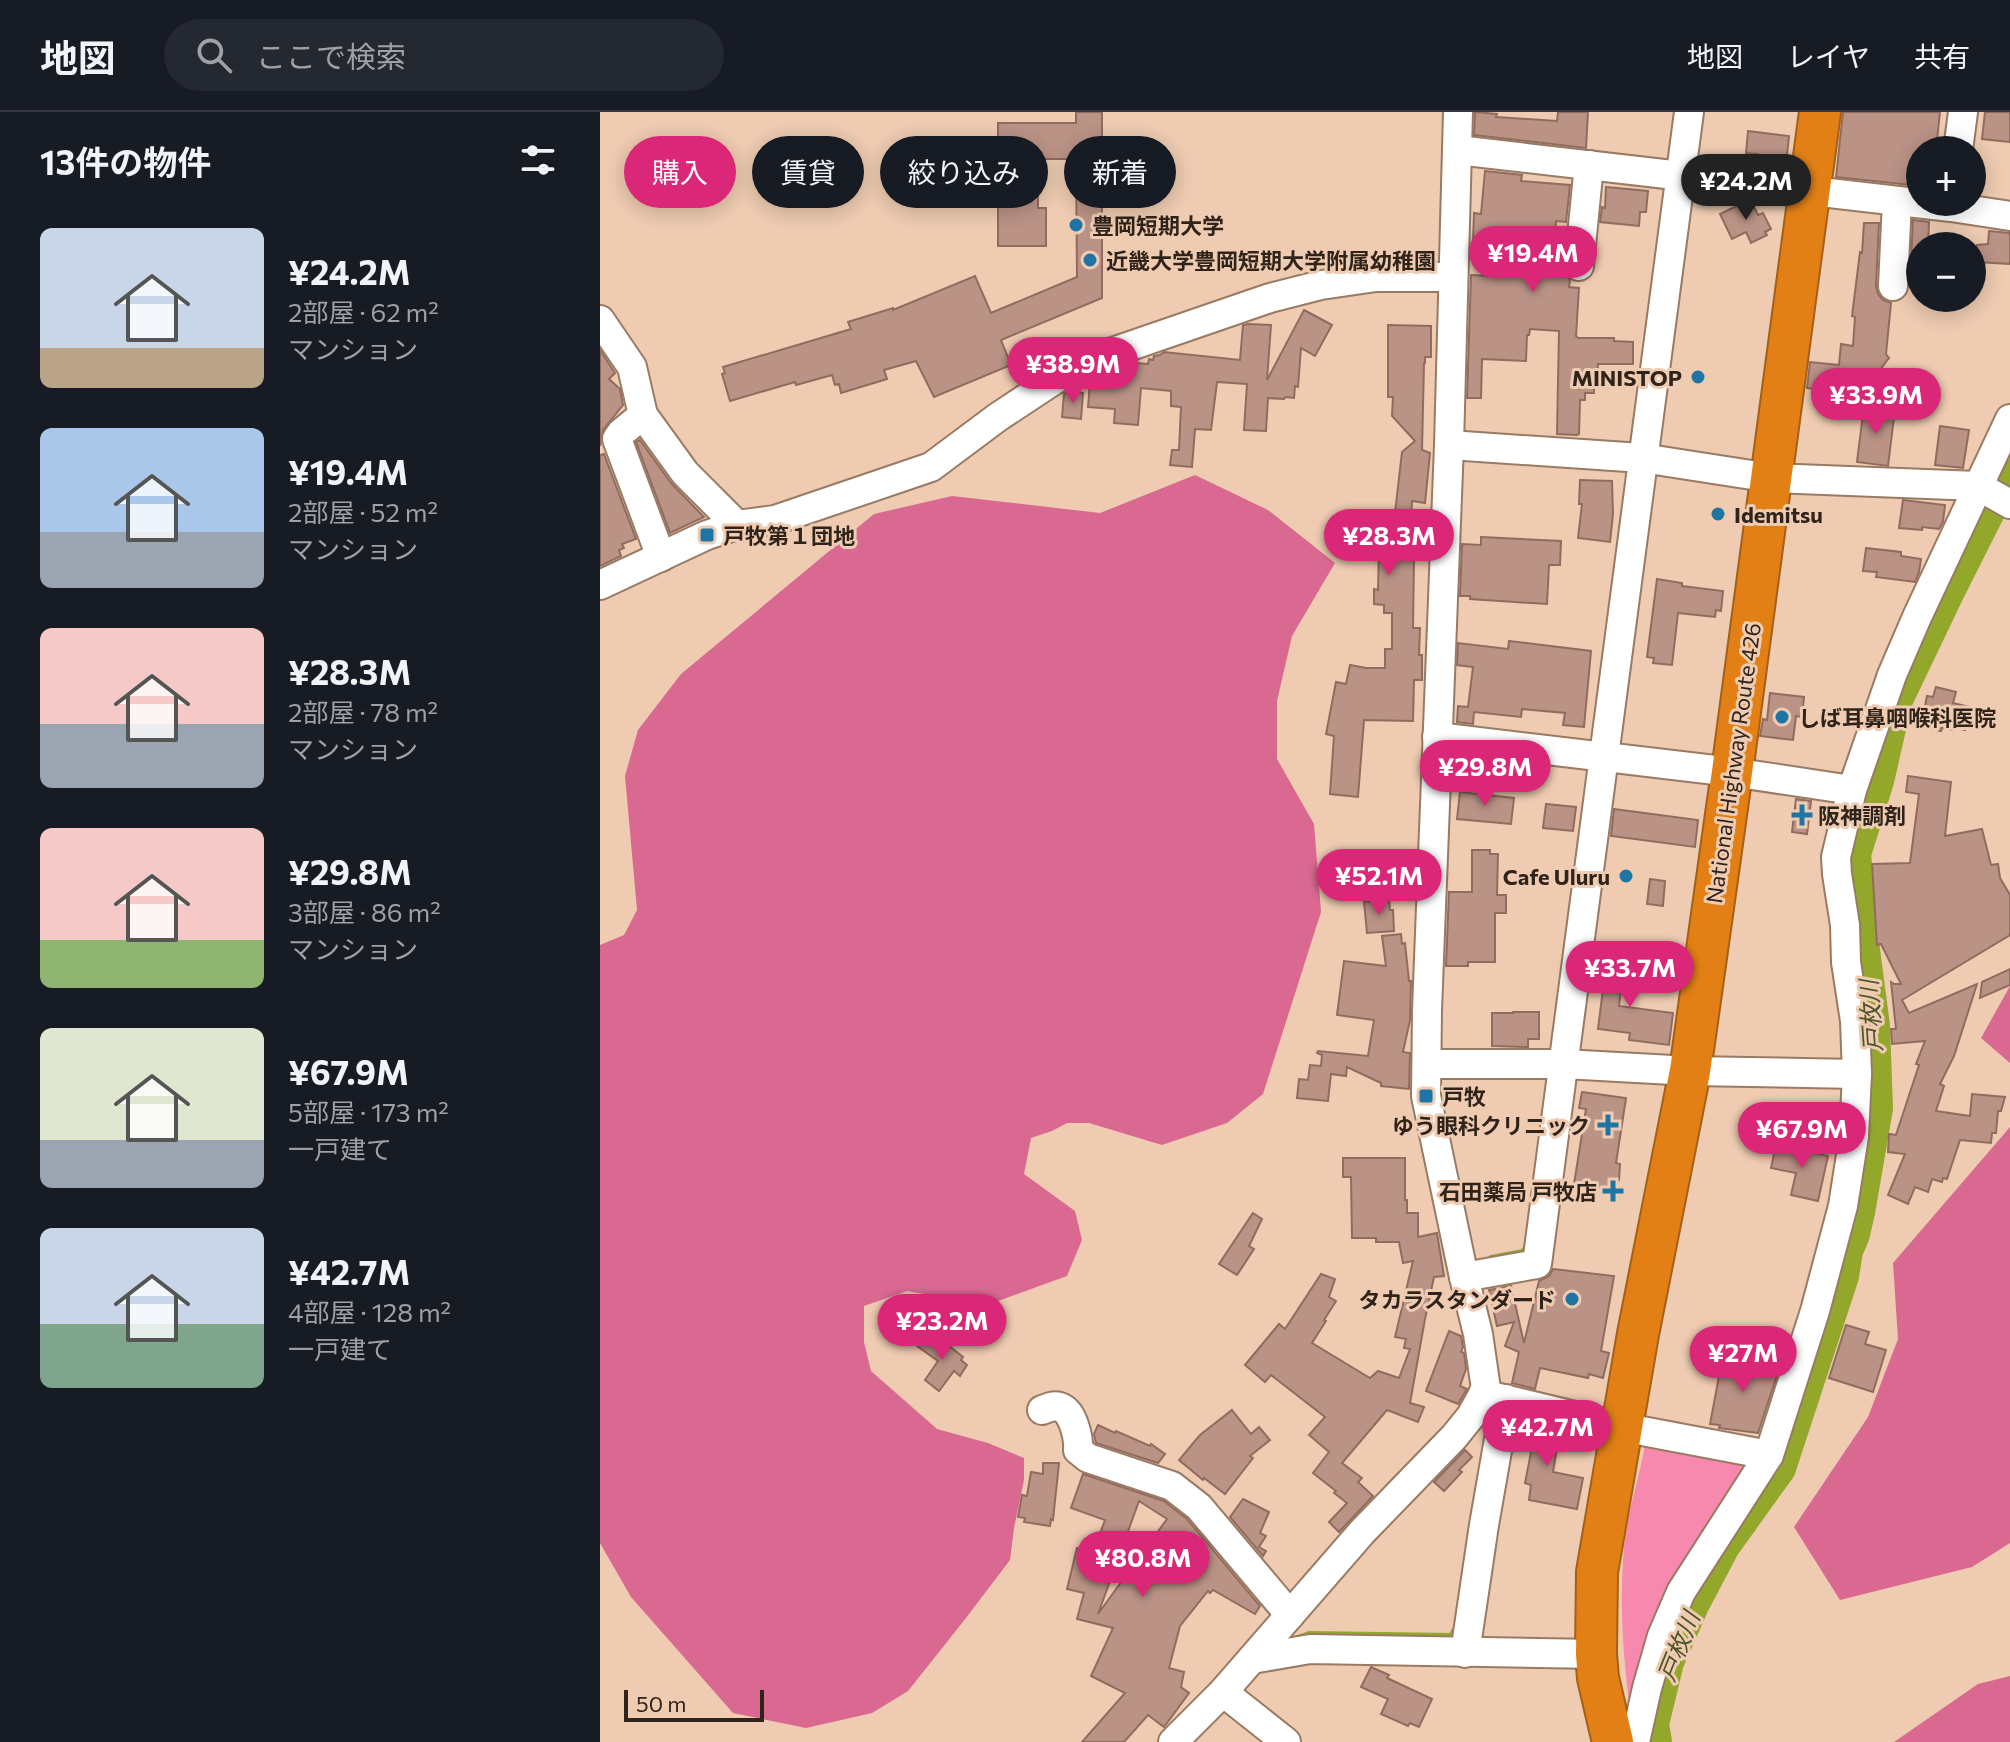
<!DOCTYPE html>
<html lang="ja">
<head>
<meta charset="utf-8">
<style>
	:root { --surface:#171b24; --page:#242831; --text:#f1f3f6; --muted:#9ea1a6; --line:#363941; --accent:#db2777 }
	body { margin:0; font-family:Commissioner,"Noto Sans JP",sans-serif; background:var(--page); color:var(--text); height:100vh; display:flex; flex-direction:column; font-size:30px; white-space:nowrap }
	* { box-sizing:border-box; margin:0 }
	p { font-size:26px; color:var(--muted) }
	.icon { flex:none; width:44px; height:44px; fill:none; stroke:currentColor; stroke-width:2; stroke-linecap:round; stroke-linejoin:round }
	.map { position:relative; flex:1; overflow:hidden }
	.details { display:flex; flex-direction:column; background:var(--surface); width:600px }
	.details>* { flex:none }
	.banner { position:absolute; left:24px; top:24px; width:760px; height:72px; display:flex; gap:16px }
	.fabs { position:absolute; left:1306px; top:24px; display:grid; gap:16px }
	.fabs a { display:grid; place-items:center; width:80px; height:80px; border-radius:50%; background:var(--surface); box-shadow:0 4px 20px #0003; font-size:40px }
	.scale { position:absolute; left:24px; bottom:20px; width:140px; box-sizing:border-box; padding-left:8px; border:4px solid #30241a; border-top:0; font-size:22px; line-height:28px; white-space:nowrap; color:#30241a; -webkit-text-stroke:6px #eecbb1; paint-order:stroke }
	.price { position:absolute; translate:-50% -68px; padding:0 18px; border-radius:28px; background:var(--accent); color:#fff; font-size:26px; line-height:52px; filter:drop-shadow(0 2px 4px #0008) }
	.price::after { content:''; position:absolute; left:50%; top:48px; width:24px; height:18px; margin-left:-12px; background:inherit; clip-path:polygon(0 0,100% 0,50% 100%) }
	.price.selected { background:#222; color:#fff }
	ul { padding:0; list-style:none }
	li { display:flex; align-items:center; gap:24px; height:200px; padding:0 40px }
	li span { display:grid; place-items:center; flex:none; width:224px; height:160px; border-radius:12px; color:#555 }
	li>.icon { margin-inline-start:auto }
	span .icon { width:96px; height:96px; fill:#fffc; stroke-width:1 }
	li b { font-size:34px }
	h2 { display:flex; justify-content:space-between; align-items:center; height:96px; padding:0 40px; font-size:34px }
	.chip { padding:0 28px; border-radius:36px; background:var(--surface); box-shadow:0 4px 20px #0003; font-size:28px; line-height:72px }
	.chip.selected { background:var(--accent); color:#fff }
	header { display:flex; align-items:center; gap:48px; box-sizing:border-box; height:112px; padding:0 40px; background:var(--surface); border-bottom:2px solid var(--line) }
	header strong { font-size:38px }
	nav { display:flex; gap:44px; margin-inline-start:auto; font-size:28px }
	.search { width:560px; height:72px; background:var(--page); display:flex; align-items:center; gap:20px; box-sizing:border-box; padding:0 28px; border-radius:44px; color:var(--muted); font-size:30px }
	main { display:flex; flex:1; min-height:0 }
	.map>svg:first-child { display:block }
</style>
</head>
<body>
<header>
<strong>地図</strong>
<div class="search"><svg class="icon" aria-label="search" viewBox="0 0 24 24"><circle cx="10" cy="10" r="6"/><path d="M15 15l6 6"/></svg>ここで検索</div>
<nav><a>地図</a><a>レイヤ</a><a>共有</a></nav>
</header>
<main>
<section class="details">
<h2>13件の物件<svg class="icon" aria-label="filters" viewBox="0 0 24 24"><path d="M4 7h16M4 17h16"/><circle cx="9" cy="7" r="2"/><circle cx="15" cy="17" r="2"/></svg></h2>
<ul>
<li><span style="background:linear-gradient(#c9d6e8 75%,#b9a48a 0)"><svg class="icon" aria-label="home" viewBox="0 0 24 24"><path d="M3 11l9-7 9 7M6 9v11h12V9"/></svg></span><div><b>¥24.2M</b><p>2部屋 · 62 m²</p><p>マンション</p></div></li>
<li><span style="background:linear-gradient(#a9c7e8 65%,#9aa5b1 0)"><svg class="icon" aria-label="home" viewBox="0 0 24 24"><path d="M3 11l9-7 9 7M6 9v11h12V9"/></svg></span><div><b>¥19.4M</b><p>2部屋 · 52 m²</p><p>マンション</p></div></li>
<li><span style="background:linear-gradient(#f6c9c9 60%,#9aa5b1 0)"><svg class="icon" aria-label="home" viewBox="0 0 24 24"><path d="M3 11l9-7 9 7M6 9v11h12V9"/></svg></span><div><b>¥28.3M</b><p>2部屋 · 78 m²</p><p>マンション</p></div></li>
<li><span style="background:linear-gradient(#f6c9c9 70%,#8fb573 0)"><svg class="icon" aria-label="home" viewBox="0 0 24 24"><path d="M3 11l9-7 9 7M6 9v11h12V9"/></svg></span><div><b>¥29.8M</b><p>3部屋 · 86 m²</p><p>マンション</p></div></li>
<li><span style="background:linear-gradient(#dfe7d0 70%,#9aa5b1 0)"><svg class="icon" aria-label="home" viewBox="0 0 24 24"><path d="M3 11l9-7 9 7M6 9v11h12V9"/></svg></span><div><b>¥67.9M</b><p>5部屋 · 173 m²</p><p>一戸建て</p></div></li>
<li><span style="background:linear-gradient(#c9d6e8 60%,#7fa58c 0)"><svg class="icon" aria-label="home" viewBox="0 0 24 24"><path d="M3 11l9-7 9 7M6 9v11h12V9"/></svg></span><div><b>¥42.7M</b><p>4部屋 · 128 m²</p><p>一戸建て</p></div></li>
</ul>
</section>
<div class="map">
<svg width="1410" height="1630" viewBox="0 0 1410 1630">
	<rect width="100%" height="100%" fill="#eecbb1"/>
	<path fill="#f789af" d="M1045,1333l109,16 -123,254c-8,-55 -12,-111 -7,-167 3,-35 15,-68 21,-103z"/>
	<g fill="#da6992">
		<path d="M595,363l73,35 67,53 -43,73 -15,65v58l37,65 7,88 -58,182 -36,29 -65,22 -73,-22h-22l-15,8 -21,7 -7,36 51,37 7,29 -15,36 -80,29 -80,-14 -43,15v36l7,29 66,58 51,14 36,15v22l-10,48 -4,32 -44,58 -58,73 -36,22 -66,15 -73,-15 -102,-116 -31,-54v-598l24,-10 13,-25 -12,-134 13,-46 43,-56 193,-160 78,-18 148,17z"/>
		<path d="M1410,874v77l-29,-25z"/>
		<path d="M1410,1015v416l-38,24 -132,33 -46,-73 74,-110 30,-78 -5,-76z"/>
		<path d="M1410,1564v66h-116l84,-58z"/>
	</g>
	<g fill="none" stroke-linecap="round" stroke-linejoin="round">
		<g stroke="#93a82b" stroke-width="6">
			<path d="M891,1146l32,-6 5,-7"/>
			<path d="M698,1526l11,-4 142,2 6,-9"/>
		</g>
		<path stroke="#93a82b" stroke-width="34" d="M1055,1630l-3,-18 15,-62 26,-59 30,-57 56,-78 63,-192 4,-25 7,-17 5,-22 18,-104 -3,-82 -10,-76 -9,-96 23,-73 18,-79 53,-111 62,-123"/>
	</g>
	<g fill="#bb9386" stroke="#916b5e" stroke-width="2" fill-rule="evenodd">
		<path d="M476,0h26v186l-101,42 10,25 -77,32 -18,-36 -32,9 3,9 -46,14 -2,-9 -4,1 -3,-10 -36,10 -1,-3 -65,19 -8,-27 3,-1 -2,-6 128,-38 -3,-7 45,-14v2l82,-34 16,37 86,-36 -1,-118h-38v49h8v38h-48v-123h78z"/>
		<path d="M875,0l22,2 -1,3 61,4 1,-9h30l-2,36 -112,-13z"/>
		<path d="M1243,0h97l-4,38h-16v36l-84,-9z"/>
		<path d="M1385,0h25v30l-28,-3z"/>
		<path d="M1148,19l41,5 -2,19h-5v4l-24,-2v-3l-12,-1z"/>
		<path d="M885,59l37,4 -1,6 49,4 -4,37 -10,-1 -2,32 9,1v18l7,8 -1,7 10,1 -3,48 2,2h36v3l19,1v22h-35l-1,18h-3v11h-9v7h-5l-1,34 -2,1 -20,-1 2,-103 -29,-2 -1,6h-2l-1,26 -44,-2 -1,39h-14l4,-123 50,2 3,-33 -51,-3 1,-28 7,1z"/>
		<path d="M1006,75l42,4 -2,21h-6l-1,14 -39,-4 2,-15 3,1z"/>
		<path d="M1147,89h4l7,14 5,-2 8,16 -6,3 2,3 -16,8 -5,-11 -14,7 -12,-25z"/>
		<path d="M1313,108l16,2 -1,24h-8v35h-10z"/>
		<path d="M1264,111h15l-3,63 2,8 5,6 8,3 -5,51 3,4 -7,9 -4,29 -71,-8 3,-26 29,3 2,-21 12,2 2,-29 -3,-1 8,-64 2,1z"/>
		<path d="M1389,119l21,2v31l-33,-2v-17l11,-1z"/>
		<path d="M704,198l28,15 -17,31 -14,-8 -3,39 -3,-1 -1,12 -9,-1 -1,2 -16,-1 -2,33 -22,-1 3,-46 -30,-2 -6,48 -16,-1 -3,38 -22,-2 2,-15h7l2,-43 -10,-1v-15l-30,-3 -3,37 -24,-2 1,-14 -27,-2 2,-25 6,1 1,-5 2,-1 19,1 1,-10 11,-4 4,1 1,-2 13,1 1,-5 4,1 1,-4 6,-1 4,-3 76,8 3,-35 5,-1 23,1 -4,55z"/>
		<path d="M788,213l43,1v31h-6v6h-1l-2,87 8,3 -5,50 -13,-2 -3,58h5l-1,69h7l-1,27h3v25h-8l-1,41 -49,-1 -6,77 -28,-3 4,-58 -8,-2 10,-52 10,2 4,-19 16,3h19v-19h7v-36h-8v-8l-10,-1v-15l4,1 1,-44h-4v-34l20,1 7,-61 13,-11 -23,-25 1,-19h-5z"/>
		<path d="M0,238l15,23 -6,6 11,10 3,16 -20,25 -3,16z"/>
		<path d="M468,280l15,1 -2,26 -19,-2 2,-23z"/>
		<path d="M1264,294l31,3 -7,57 -31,-4z"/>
		<path d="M1340,314l29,4 -6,38 -28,-3z"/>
		<path d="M40,328l31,43 33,34 -34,16 -34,-91z"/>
		<path d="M4,342l32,85 -14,5 2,4 -5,2 2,6 -21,10v-111z"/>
		<path d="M980,368l32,1 1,33 -3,28 -32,-4 4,-34h-3z"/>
		<path d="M1303,388l42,5 -2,17 -4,7 -17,-2v3l-23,-2z"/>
		<path d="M881,425l80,4 -1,24h-11l-2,39 -77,-5v-3h-10l2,-52 19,1z"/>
		<path d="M1266,436l35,4v4l20,3 -2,13 -4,10 -39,-5 1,-5 -14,-1z"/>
		<path d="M1057,467l25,4v3l41,5 -2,20 -5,-1 -1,7 -37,-4 -6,52 -19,-2 1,-5 -7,-1z"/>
		<path d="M909,529l82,10 -7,76 -21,-2 2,-12 -43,-4 -1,8 -47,-5 -1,12 -16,-2 1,-16 10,1 5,-40 -16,-2 1,-22 50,6z"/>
		<path d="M1336,575l20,5 -3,11 17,4 -5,23 -11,-3 -1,3 -11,-2 -1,3 -20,-5 6,-30 6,1z"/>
		<path d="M1170,581l34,4 -2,20 -6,-1 -3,24 -33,-4 3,-17 4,1z"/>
		<path d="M1308,664l43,6 -6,54 37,-7 9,36 7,-1 2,14 10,17v40l-108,65 7,13 68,-29 -23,72 -14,28 4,2 -8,25 34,5 2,-22 33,3 -4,14h-3l-2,22h-4l-1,10 -31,-3 -13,39 -4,-1 -1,4 -10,-3 -4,13 -13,-5 -7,17 -20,-9 17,-41 -17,-2 1,-18 7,1 23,-70 -3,-1 9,-23 -33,3 -1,-15h5l-5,-47 3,2h7l-20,-40 -4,1 -5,-81 38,-1 9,-69 -13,-2z"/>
		<path d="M860,680l54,6 -3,26 -54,-5z"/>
		<path d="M1196,687l15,2 -4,33 -15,-2z"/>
		<path d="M946,692l30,3 -3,24 -30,-3z"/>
		<path d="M1014,697l84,11 -3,27 -84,-11z"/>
		<path d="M872,738h18v4h8l-1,41h9v18h-11v49h-27v4h-22l3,-74h23z"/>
		<path d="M1050,767l15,2 -2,25 -16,-2z"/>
		<path d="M789,788l1,10h3l1,21 -27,2 -3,-31z"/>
		<path d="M801,822l1,10 3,-1 4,38h2l-1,39 -7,32 7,1 -1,36 -28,-3v-3l-34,-16 -1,9 -15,-2 -3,27 -31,-3 2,-19 9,1 2,-15 11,1 1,-11 -5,-2 1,-2 50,5 6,-36 -37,-5 7,-54 42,5 -4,-30z"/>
		<path d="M1008,837l18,2 -7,55 54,7 -4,32 -40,-5 1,-7 -32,-4z"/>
		<path d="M1410,857v16l-30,13 2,-16z"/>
		<path d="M913,900h26v27h-11v8l-36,-1v-33h21z"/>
		<path d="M982,980l44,6 -10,65 4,1 -1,16 -4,-1 -1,9 -40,-4 12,-75 -7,-1z"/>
		<path d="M1176,1033l52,11 -10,45 -27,-6 5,-22 -25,-5z"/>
		<path d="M743,1046h62v42h2v13h11v24l19,-4 7,43 -10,1 -9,42 -15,84 14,4 -6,15 -31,-12 -45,53 20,15 -4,4 15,14 -34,36 -10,-10 18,-19 -13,-10 2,-2 -23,-18 16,-21 -20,-17 16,-18 -54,-42 -6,7 -20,-17 34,-41 6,5 36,-55 14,5 -6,18 7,4 -12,19 2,1 -14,22 58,35 8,-7 21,7 11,-29 -6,-1 2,-9 -11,-2 18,-76 -10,2 -4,-21h-23v-4h-24l-1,-61h-8z"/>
		<path d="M653,1101l9,6 -13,27 5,3 -17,26 -18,-11z"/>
		<path d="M953,1157l61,7 -13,75 8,2 -6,25 -14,-4 -1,4 -48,-10 -5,21 -23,-6 7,-31 -14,-6 9,-24 -17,4 -8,-36 22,-4 13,57 15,-62 10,-5z"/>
		<path d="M1246,1213l23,7 -4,12 21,6 -13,42 -44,-14z"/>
		<path d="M849,1219l12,5 2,11 -2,5 3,1 2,16 -6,17 7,3 -9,15 -32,-13z"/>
		<path d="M326,1222l20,16 3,-4 14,11 -2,3 6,5 -7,11 -6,-5 -15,20 -14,-11 13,-19 -21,-15z"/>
		<path d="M1123,1243l57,11 -22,67 -39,-5 1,-3 -10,-1z"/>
		<path d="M632,1298l19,24 8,-7 11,13 -20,16 3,2 -28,36 -21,-16 -1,2 -24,-20 21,-25z"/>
		<path d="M921,1308l39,10 -7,42 30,6 -6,31 -48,-9 2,-15 -6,-2 7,-36 -15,-2z"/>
		<path d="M498,1313l17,8 1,-2 34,15 1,-2 14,10 -7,9 -62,-20 -2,-9z"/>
		<path d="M865,1338l7,7 -13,13 3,2 -18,19 -10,-9z"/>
		<path d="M443,1351h16l-6,57 -2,-1 -1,7 -26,-4 1,-4 -7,-1 4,-22 5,1 4,-24 12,2z"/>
		<path d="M483,1362l81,27 23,18 73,87 -5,8 -42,-24 -3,3 -2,-2 -28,35 -11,42 15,4 -3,15 8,6 -25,34 -16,-12 -24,27h-42l43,-49 -34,-17 22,-48 -36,-9 7,-26 -17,-4 10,-41 16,4 12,-32 -34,-12zM539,1389l28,18 -69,95z"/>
		<path d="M643,1387l26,13 -9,21 6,3 -7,11 7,4 -3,5 -33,-39z"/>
		<path d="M771,1555l18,8 -2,3 45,21 -13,28 -9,-4 -2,3 -27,-12 7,-15 -27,-12z"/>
	</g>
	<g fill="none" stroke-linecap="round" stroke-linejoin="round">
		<g stroke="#997a62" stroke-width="32">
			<g id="minor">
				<path d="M857,38l494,57 59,9"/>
				<path d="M1358,38l5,-38"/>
				<path d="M979,154l10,-101"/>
				<path d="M1293,174l4,-85"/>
				<path d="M0,208l32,47 11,48 42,58 52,52"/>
				<path d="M43,303l-22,18 -4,6 44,118"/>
				<path d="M849,333l193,13 129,20 207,8 32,18"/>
				<path d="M0,473l107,-50 30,-10 38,-5 156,-53 67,-50 56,-37 53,-26 163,-56 51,-13 55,-8h77"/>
				<path d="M837,625l295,35 120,18"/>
				<path d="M827,952h137l126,7 167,3"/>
				<path d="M864,1165l73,-13 152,-1152"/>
				<path d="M883,1282l138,33 148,28"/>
				<path d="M442,1298c6,-2 13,-6 20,-2 11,5 17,30 16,42l10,8 84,28 27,21 91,108"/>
				<path d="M865,1541l19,-128 22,-126"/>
				<path d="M652,1547l58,-10 286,5"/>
				<path d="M623,1580l63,50"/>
				<path d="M573,1630l50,-50 139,-160 92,-95 17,-21 15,-27 -8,-55 -14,-57 -38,-181 1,-86 22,-565 9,-333"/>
				<path d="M1035,1630l12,-54 15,-52 19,-44 88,-137 46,-144 28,-105 11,-70 3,-62 -2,-53 -9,-59 -1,-37 -8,-51 -1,-17 16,-67 40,-115 25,-58 93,-198"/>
			</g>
		</g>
		<g stroke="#a46017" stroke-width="44">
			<path id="highway" d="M1013,1630l-15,-64 -2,-24 1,-82 41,-238 52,-263 42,-299 88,-660"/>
		</g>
		<use href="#minor" stroke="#fff" stroke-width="28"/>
		<use href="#highway" stroke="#e28016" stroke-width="40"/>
	</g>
	<g fill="#1e74a4" stroke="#eecbb1" stroke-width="3">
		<circle cx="476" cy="113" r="8"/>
		<circle cx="490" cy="148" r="8"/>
		<circle cx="1098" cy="265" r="8"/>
		<circle cx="1118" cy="402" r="8"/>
		<rect x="99" y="415" width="16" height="16" rx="4"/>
		<circle cx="1182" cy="605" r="8"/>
		<path d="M1198 691h8v8h8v8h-8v8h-8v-8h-8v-8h8z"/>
		<circle cx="1026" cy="764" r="8"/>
		<rect x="818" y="976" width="16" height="16" rx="4"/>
		<path d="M1004 1001h8v8h8v8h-8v8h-8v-8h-8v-8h8z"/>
		<path d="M1009 1067h8v8h8v8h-8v8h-8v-8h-8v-8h8z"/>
		<circle cx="972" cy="1187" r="8"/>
	</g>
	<g text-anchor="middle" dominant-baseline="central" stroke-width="6" stroke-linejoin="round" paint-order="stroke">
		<g font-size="22" font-weight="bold" fill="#30241a" stroke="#eecbb1" text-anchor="start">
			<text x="492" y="113">豊岡短期大学</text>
			<text x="506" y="148">近畿大学豊岡短期大学附属幼稚園</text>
			<text x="1082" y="265" text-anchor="end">MINISTOP</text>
			<text x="1134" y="402">Idemitsu</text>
			<text x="123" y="423">戸牧第１団地</text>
			<text x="1198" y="605">しば耳鼻咽喉科医院</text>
			<text x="1218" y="703">阪神調剤</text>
			<text x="1010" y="764" text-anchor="end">Cafe Uluru</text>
			<text x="842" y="984">戸牧</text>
			<text x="990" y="1013" text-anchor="end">ゆう眼科クリニック</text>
			<text x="997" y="1079" text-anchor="end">石田薬局 戸牧店</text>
			<text x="956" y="1187" text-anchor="end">タカラスタンダード</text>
		</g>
		<g font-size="22" fill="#30241a" stroke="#eecbb1">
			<text transform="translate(1133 651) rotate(-82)">National Highway Route 426</text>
		</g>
		<g font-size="24" font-style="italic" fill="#4c5626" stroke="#eecbb1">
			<text transform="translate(1270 904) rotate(-94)">戸枚川</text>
			<text transform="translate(1078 1534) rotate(-68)">戸枚川</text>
		</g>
	</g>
</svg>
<div class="fabs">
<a>+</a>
<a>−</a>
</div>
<div class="scale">50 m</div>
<b class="price selected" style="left:1146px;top:110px">¥24.2M</b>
<b class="price" style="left:933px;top:182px">¥19.4M</b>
<b class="price" style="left:473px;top:293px">¥38.9M</b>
<b class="price" style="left:1276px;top:324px">¥33.9M</b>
<b class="price" style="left:789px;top:465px">¥28.3M</b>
<b class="price" style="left:885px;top:696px">¥29.8M</b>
<b class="price" style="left:779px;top:805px">¥52.1M</b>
<b class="price" style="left:1030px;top:897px">¥33.7M</b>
<b class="price" style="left:1202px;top:1058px">¥67.9M</b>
<b class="price" style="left:342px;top:1250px">¥23.2M</b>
<b class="price" style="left:1143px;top:1282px">¥27M</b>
<b class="price" style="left:947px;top:1356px">¥42.7M</b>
<b class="price" style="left:543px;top:1487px">¥80.8M</b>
<div class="banner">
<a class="chip selected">購入</a>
<a class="chip">賃貸</a>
<a class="chip">絞り込み</a>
<a class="chip">新着</a>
</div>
</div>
</main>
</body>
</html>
